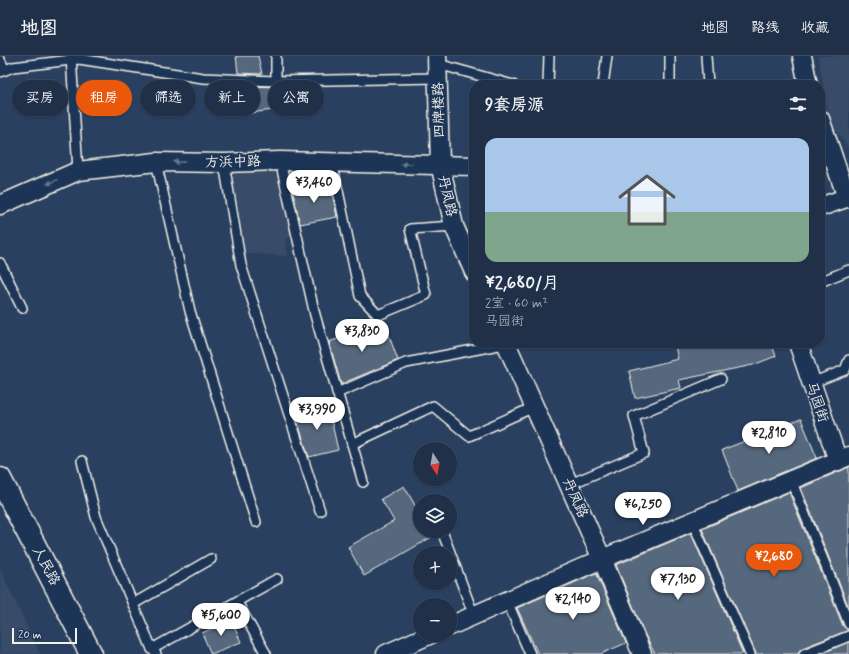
<!DOCTYPE html>
<html lang="zh">
<head>
<meta charset="utf-8">
<style>
	:root { --surface:#203048; --page:#2d3c52; --text:#f1f3f6; --muted:#a2a9b4; --line:#3d4b60; --accent:#ea580c }
	body { margin:0; font-family:Mynerve,"LXGW WenKai TC",sans-serif; background:var(--page); color:var(--text); height:100vh; display:flex; flex-direction:column; font-size:15px; white-space:nowrap }
	* { box-sizing:border-box; margin:0 }
	p { font-size:13px; color:var(--muted) }
	.icon { flex:none; width:22px; height:22px; fill:none; stroke:currentColor; stroke-width:2; stroke-linecap:round; stroke-linejoin:round }
	.map { position:relative; flex:1; overflow:hidden }
	.sheet { position:absolute; left:469px; top:24px; width:356px; height:268px; display:flex; flex-direction:column; background:var(--surface); border-radius:16px; box-shadow:0 1px 3px #0004,0 0 0 1px var(--line) }
	.sheet>* { flex:none }
	.guide { position:absolute; left:12px; top:24px; width:380px; height:36px; display:flex; gap:8px }
	.needle { width:26px; rotate:169deg }
	.controls { position:absolute; left:413px; top:386px; display:grid; gap:8px }
	.controls a { display:grid; place-items:center; width:44px; height:44px; border-radius:50%; background:var(--surface); box-shadow:0 1px 3px #0004,0 0 0 1px var(--line); font-size:20px }
	.scale { position:absolute; left:12px; bottom:10px; width:65px; box-sizing:border-box; padding-left:4px; border:2px solid #f4f1e8; border-top:0; font-size:11px; line-height:14px; white-space:nowrap; color:#f4f1e8; -webkit-text-stroke:3px #1d3557; paint-order:stroke }
	.price { position:absolute; translate:-50% -34px; padding:0 9px; border-radius:14px; background:#fff; color:#222; font-size:13px; line-height:26px; filter:drop-shadow(0 1px 2px #0008) }
	.price::after { content:''; position:absolute; left:50%; top:24px; width:12px; height:9px; margin-left:-6px; background:inherit; clip-path:polygon(0 0,100% 0,50% 100%) }
	.price.active { background:var(--accent); color:#fff }
	ul { padding:0; list-style:none }
	li { display:grid; align-content:center; gap:8px; height:212px; padding:0 16px }
	li span { display:grid; place-items:center; height:124px; border-radius:12px; color:#555 }
	li>.icon { margin-inline-start:auto }
	span .icon { width:72px; height:72px; fill:#fffc; stroke-width:1 }
	li b { font-size:17px }
	h2 { display:flex; justify-content:space-between; align-items:center; height:48px; padding:0 16px; font-size:17px }
	.chip { padding:0 14px; border-radius:18px; background:var(--surface); box-shadow:0 1px 3px #0004,0 0 0 1px var(--line); font-size:14px; line-height:36px }
	.chip.active { background:var(--accent); color:#fff }
	header { display:flex; align-items:center; gap:24px; box-sizing:border-box; height:56px; padding:0 20px; background:var(--surface); border-bottom:1px solid var(--line) }
	header strong { font-size:19px }
	nav { display:flex; gap:22px; margin-inline-start:auto; font-size:14px }
	.map>svg:first-child { display:block }
</style>
</head>
<body>
<header>
<strong>地图</strong>
<nav><a>地图</a><a>路线</a><a>收藏</a></nav>
</header>
<div class="map">
<svg width="849" height="598" viewBox="0 0 849 598">
	<rect width="100%" height="100%" fill="#2a4060"/>
	<filter id="ink" filterUnits="userSpaceOnUse"><feTurbulence type="fractalNoise" baseFrequency=".025" numOctaves="2"/><feDisplacementMap in="SourceGraphic" scale="8" xChannelSelector="R" yChannelSelector="G"/><feConvolveMatrix kernelMatrix="1 2 1 2 8 2 1 2 1" color-interpolation-filters="sRGB"/></filter>
	<g filter="url(#ink)">
		<g fill="#374c69">
			<path d="M818,0h31v93l-20,-30z"/>
			<path d="M280,105l17,74 -12,4 3,17 -49,-3 -15,-90z"/>
			<path d="M0,513l33,70 7,15h-40z"/>
		</g>
		<g fill="#56677d" stroke="#f4f1e8">
			<path d="M236,0h22l4,18 -24,-1z"/>
			<path d="M240,30l45,1 3,21 -45,6z"/>
			<path d="M331,131l6,30 -37,7 -8,-36z"/>
			<path d="M373,270l3,6 10,-4 12,32 -57,24 -12,-42z"/>
			<path d="M691,287h80l5,13 -23,9 -74,15 2,8 -46,10 -6,-27 49,-12 -3,-13z"/>
			<path d="M328,350l10,44 -29,7 -14,-43z"/>
			<path d="M801,363l16,39 -79,33 -16,-41z"/>
			<path d="M849,411v141l-48,-120z"/>
			<path d="M404,430l16,28v17h16l1,3 -73,42 -16,-29 46,-26 -13,-22z"/>
			<path d="M789,436l54,134 6,4 -47,18 -3,3 -1,3h-42l-54,-125z"/>
			<path d="M691,477l52,121h-88l-10,-19 -29,-70z"/>
			<path d="M596,517l30,70 -25,11h-63l-21,-46z"/>
			<path d="M231,564l10,22 -30,12 -9,-21z"/>
			<path d="M849,586v12h-29z"/>
		</g>
		<g fill="none" stroke-linecap="round" stroke-linejoin="round">
			<g stroke="#f4f1e8" stroke-width="12">
				<g id="service">
					<path d="M71,0l7,115"/>
					<path d="M276,0v25"/>
					<path d="M670,0v29"/>
					<path d="M706,0l2,29"/>
					<path d="M0,4l5,10"/>
					<path d="M438,8l75,21"/>
					<path d="M0,16l13,-5 66,-8 124,19 73,3 162,-3"/>
					<path d="M548,29l1,-29"/>
					<path d="M603,29l4,-29"/>
					<path d="M280,105l35,154 48,167"/>
					<path d="M820,105l14,-3"/>
					<path d="M156,106l34,149 66,211"/>
					<path d="M332,106l28,134 18,19 48,-20 -16,-66 44,-3"/>
					<path d="M224,107l17,102 79,246"/>
					<path d="M0,207l22,45"/>
					<path d="M820,226l29,-12"/>
					<path d="M811,327l34,-13 4,-10"/>
					<path d="M337,337l69,-30 103,-20"/>
					<path d="M352,388l81,-38 36,30 65,-29"/>
					<path d="M82,405l14,56 56,132 4,5"/>
					<path d="M791,424l58,144"/>
					<path d="M568,429l76,-32 -10,-37 87,-37"/>
					<path d="M692,465l58,133"/>
					<path d="M442,475l32,85"/>
					<path d="M507,545l23,53"/>
					<path d="M237,546l29,52"/>
					<path d="M133,548l78,-45"/>
					<path d="M152,593l125,-70"/>
					<path d="M804,598l45,-18"/>
				</g>
			</g>
			<g stroke="#f4f1e8" stroke-width="21">
				<g id="minor">
					<path d="M437,0l3,108 14,62 20,46"/>
					<path d="M802,0l6,29"/>
					<path d="M820,63l27,79"/>
					<path d="M0,149l78,-34 78,-9 68,1 56,-2 194,5"/>
					<path d="M820,151l29,-10"/>
					<path d="M506,287l96,216 40,95"/>
					<path d="M798,287l40,118"/>
					<path d="M450,570l152,-67 247,-103"/>
					<path d="M386,598l43,-19"/>
				</g>
			</g>
			<g stroke="#f4f1e8" stroke-width="25">
				<path id="tertiary" d="M0,423l91,175"/>
			</g>
			<use href="#service" stroke="#1d3557" stroke-width="9"/>
			<use href="#minor" stroke="#1d3557" stroke-width="18"/>
			<use href="#tertiary" stroke="#1d3557" stroke-width="22"/>
		</g>
		<defs><path id="oneway-solid" d="M-6-.8H1V-3.2L6.5 0L1 3.2V.8H-6Z"/></defs>
		<g fill="#68778a">
			<use href="#oneway-solid" transform="translate(179 106) rotate(-179)"/>
			<use href="#oneway-solid" transform="translate(407 108) rotate(-179)"/>
			<use href="#oneway-solid" transform="translate(52 126) rotate(156)"/>
		</g>
	</g>
	<g text-anchor="middle" dominant-baseline="central" stroke-width="3.5" stroke-linejoin="round" paint-order="stroke">
		<g font-size="14" fill="#f4f1e8" stroke="#1d3557">
			<text transform="translate(439 54) rotate(-91)">四牌楼路</text>
			<text transform="translate(233 106) rotate(-1)">方浜中路</text>
			<text transform="translate(447 140) rotate(77)">丹凤路</text>
			<text transform="translate(817 346) rotate(71)">马园街</text>
			<text transform="translate(575 442) rotate(66)">丹凤路</text>
			<text transform="translate(46 510) rotate(62)">人民路</text>
		</g>
	</g>
</svg>
<div class="controls">
<a><svg class="needle" viewBox="-14 -14 28 28"><path d="M0-13l5 13h-10z" fill="#e53935"/><path d="M0 13l5-13h-10z" fill="#a2a9b4"/></svg></a>
<a><svg class="icon" aria-label="layers" viewBox="0 0 24 24"><path d="M12 4l9 5-9 5-9-5zM3 14l9 5 9-5"/></svg></a>
<a>+</a>
<a>−</a>
</div>
<div class="scale">20 m</div>
<b class="price" style="left:314px;top:148px">¥3,460</b>
<b class="price" style="left:362px;top:297px">¥3,830</b>
<b class="price" style="left:317px;top:375px">¥3,990</b>
<b class="price" style="left:769px;top:399px">¥2,810</b>
<b class="price" style="left:643px;top:470px">¥6,250</b>
<b class="price active" style="left:774px;top:522px">¥2,680</b>
<b class="price" style="left:678px;top:545px">¥7,130</b>
<b class="price" style="left:573px;top:565px">¥2,140</b>
<b class="price" style="left:221px;top:581px">¥5,600</b>
<div class="guide">
<a class="chip">买房</a>
<a class="chip active">租房</a>
<a class="chip">筛选</a>
<a class="chip">新上</a>
<a class="chip">公寓</a>
</div>
<section class="sheet">
<h2>9套房源<svg class="icon" aria-label="filters" viewBox="0 0 24 24"><path d="M4 7h16M4 17h16"/><circle cx="9" cy="7" r="2"/><circle cx="15" cy="17" r="2"/></svg></h2>
<ul>
<li><span style="background:linear-gradient(#a9c7e8 60%,#7fa58c 0)"><svg class="icon" aria-label="home" viewBox="0 0 24 24"><path d="M3 11l9-7 9 7M6 9v11h12V9"/></svg></span><div><b>¥2,680/月</b><p>2室 · 60 m²</p><p>马园街</p></div></li>
</ul>
</section>
</div>
</body>
</html>
